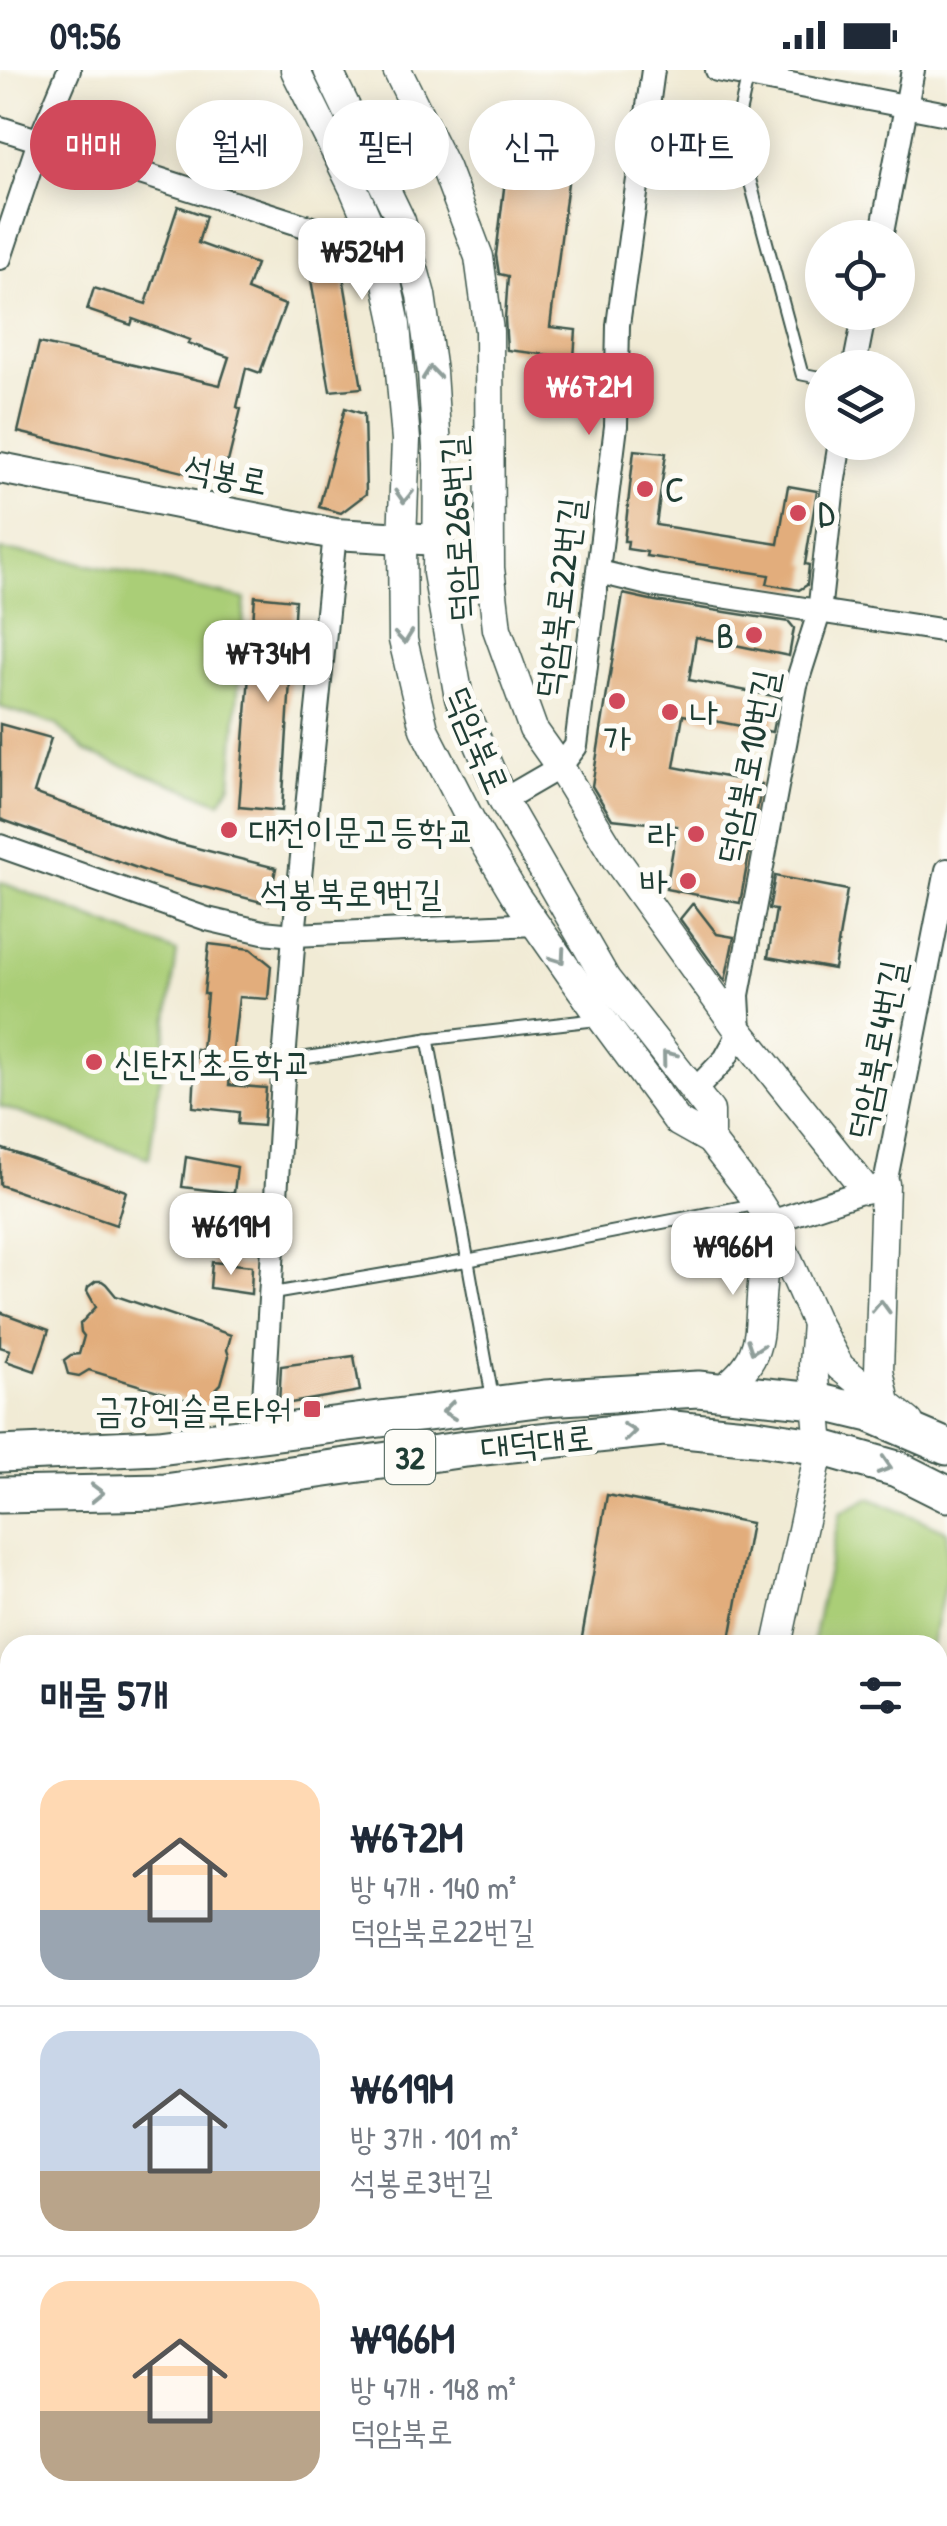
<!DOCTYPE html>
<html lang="ko">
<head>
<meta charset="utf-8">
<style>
	:root { --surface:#fff; --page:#f6f6f7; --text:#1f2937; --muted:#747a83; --line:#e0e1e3; --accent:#d1495b }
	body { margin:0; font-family:"Patrick Hand","Poor Story",sans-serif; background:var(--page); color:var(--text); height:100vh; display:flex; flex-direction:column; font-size:38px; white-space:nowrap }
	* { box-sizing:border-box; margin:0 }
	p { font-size:32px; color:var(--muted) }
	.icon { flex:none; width:55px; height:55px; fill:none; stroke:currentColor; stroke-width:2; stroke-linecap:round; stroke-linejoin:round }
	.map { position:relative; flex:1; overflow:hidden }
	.panel { position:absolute; left:0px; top:1565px; width:948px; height:892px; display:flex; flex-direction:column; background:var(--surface); border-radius:30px 30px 0 0; box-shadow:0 5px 25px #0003 }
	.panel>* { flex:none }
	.guide { position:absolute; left:30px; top:30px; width:888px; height:90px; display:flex; gap:20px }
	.controls { position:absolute; left:805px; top:150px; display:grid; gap:20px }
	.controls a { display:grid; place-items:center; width:110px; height:110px; border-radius:50%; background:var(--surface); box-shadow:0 5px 25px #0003; font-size:50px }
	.price { position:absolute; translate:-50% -85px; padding:0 22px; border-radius:20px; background:#fff; color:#222; font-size:32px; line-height:65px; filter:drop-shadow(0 2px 5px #0008) }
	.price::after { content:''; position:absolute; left:50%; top:60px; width:30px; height:22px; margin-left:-15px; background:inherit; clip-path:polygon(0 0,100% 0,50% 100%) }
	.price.selected { background:var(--accent); color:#fff }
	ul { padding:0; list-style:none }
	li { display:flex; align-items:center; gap:30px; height:250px; padding:0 40px }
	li+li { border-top:2px solid var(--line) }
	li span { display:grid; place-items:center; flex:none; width:280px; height:200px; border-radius:30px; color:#555 }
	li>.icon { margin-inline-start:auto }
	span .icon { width:120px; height:120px; fill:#fffc; stroke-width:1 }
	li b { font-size:42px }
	h2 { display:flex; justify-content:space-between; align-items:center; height:120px; padding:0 40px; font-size:42px }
	.chip { padding:0 35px; border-radius:45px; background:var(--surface); box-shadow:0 5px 25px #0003; font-size:35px; line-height:90px }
	.chip.selected { background:var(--accent); color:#fff }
	.status { display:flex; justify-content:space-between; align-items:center; height:70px; padding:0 50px; background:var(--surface); direction:ltr }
	.status svg { height:28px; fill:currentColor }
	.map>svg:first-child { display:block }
</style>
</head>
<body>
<div class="status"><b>09:56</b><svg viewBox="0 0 49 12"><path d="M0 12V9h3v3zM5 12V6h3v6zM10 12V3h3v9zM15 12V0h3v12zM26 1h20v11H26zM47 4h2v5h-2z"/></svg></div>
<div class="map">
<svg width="947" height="2456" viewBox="0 0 947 2456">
	<rect width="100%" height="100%" fill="#fdfcf7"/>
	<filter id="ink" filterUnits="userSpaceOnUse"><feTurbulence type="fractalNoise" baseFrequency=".01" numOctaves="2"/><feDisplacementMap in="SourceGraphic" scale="20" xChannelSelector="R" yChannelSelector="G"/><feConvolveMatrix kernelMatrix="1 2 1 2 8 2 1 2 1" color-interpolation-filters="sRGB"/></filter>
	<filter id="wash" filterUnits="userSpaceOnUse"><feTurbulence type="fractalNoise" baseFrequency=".0048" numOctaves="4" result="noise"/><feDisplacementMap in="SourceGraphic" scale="40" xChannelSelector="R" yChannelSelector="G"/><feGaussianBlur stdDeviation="2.25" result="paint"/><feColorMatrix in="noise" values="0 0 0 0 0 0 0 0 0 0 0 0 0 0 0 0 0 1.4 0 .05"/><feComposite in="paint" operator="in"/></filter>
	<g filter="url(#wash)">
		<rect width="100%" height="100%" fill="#f1ebd5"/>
		<g fill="#aace77" stroke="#648656" stroke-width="2.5">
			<path d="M0,480l54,7 191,42 -14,185 -11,18 -134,-50 -29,-27 -57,-18z"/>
			<path d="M0,812l177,70 -28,206 -149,-52z"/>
			<path d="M869,1428l78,33v43l-15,71h-120l28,-132z"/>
			<path d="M648,2448h98l-2,8h-98z"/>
		</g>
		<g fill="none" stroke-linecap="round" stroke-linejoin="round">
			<path stroke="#75b4e8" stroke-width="38" d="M938,1925l9,5"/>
		</g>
		<g id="blocks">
			<g fill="#e2ad7c">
				<path d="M510,68l26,2 -1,13 36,5 -21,169 26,3 -2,28 -67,-8 -2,-31 3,-43 -9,-2 -3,-19z"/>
				<path d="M178,136l28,10 -8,27 58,21 -9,26 38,15 -25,68 -14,-5 -9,39 4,2 -13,53 -4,-1 -4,20 -202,-49 21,-89 181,42 9,-28 -41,-14 2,-3 -57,-21 -2,6 -44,-15 7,-22 52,16z"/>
				<path d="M306,180l35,14 21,124 -32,3z"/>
				<path d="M345,338l19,6 2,80 -25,19 -22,-6z"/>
				<path d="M634,380l32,3 -10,72 122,19 10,-58 29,5 -12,73 4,1 -2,20 -8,5 -32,-6 2,-9 -123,-19 1,-4 -20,-3 1,-8h-4z"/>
				<path d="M623,524l32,7 134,21 5,6 -5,28 -93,-19 -7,43 90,17 -7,35 -89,-17 -9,52 88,17 -22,119 -74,-14 11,-63 -65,-7 -20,-33z"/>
				<path d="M255,526l40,4 -13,211 -43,-4z"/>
				<path d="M0,654l51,14 -17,55 131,47 111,28 -7,36 -115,-30 -154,-55z"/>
				<path d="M775,806l72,14 -13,79 -66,-12 8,-47 -7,-1z"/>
				<path d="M693,833l24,31 17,3 -9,44 -45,-62z"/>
				<path d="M209,874l42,5 20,16 -3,34 -29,-2 -10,88 37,3 -3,38 -25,-2 1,-12 -46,-5 3,-58 6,1 5,-56h-3z"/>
				<path d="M0,1078l126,43 -10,34 -116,-40z"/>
				<path d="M186,1087l51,10 -3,26 -52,-6z"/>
				<path d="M212,1192l40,4 -1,28 -41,-6z"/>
				<path d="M96,1211h6l4,3 10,12 115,39 -4,15 2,6 -8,28 -5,5 -6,18 -121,-37 -10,6 -11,-2 -4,-14 7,-5 8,-1 5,-18 -3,-4 -1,-8 16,-17 -9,-16 1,-4z"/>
				<path d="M0,1242l49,18 -14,41 -29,-10 4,-11 -10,-3z"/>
				<path d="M354,1286l6,35 -81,14 2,-39z"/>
				<path d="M607,1425l144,28 -22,122h-136l-12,-2z"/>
			</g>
		</g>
	</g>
	<g filter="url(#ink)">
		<use href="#blocks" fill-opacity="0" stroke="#3e574c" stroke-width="2.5"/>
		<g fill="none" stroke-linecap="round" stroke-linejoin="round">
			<g stroke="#3e574c" stroke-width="15">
				<g id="service">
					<path d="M748,6l-12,53 66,245 20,4"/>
					<path d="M428,969l65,362"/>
					<path d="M284,991l144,-22 174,-20"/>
					<path d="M270,1224l199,-34 288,-56"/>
				</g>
			</g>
			<g stroke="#3e574c" stroke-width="26">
				<g id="minor">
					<path d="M717,0l230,44"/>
					<path d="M0,58l380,122"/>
					<path d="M881,168l32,-168"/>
					<path d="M0,188l39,-117 30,-71"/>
					<path d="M854,298l11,-56"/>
					<path d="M599,502l58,14 290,45"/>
					<path d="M503,730l57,-33 16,-21 40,-320 2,-101 35,-255"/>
					<path d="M0,776l207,73 56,13 31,3 241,-11"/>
					<path d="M695,1020l30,-31 15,-27 -2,-37 58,-310 23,-72 14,-128 7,-43"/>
					<path d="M771,1152l114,-38 62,-314"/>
					<path d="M262,1364l22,-373 10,-126 41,-401"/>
				</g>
			</g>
			<g stroke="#3e574c" stroke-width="31">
				<g id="tertiary">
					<path d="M295,0l58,117 27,63 16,75 10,115 -4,99 1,101 21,89 47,92 44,74 87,124 76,103 32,18 49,63 12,19 45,101 24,44 69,55"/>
					<path d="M328,0l73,151 20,74 11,77 6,91 -1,110 22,125 44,102 103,179 104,132v29"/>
					<path d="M397,0l48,97 34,90 10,74 1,237 7,61 36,100 27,38 56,92 124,173 126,158"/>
					<path d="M885,1114l-6,187 7,32"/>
					<path d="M720,1321c46,-34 37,-54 42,-106 2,-21 6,-42 9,-63"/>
					<path d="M777,1575l43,-198 -7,-82 3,-42"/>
					<path d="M640,2456l1,-8"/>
					<path d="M943,2456l4,-21"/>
				</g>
			</g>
			<g stroke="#3e574c" stroke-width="34">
				<path id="secondary" d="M0,398l335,66 103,6"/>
			</g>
			<g stroke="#3e574c" stroke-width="39">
				<g id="primary">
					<path d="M0,1384l159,-7 386,-49 153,-9 118,12 54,13 77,33"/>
					<path d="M0,1425l165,-3 300,-43 198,-21 92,9 65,10 77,22 50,25"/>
				</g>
			</g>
			<g stroke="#3e574c" stroke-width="44">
				<g id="motorway">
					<path d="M938,1855l9,-48"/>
					<path d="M938,2089l9,-49"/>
					<path d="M822,2456l1,-8"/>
					<path d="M866,2456l1,-8"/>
				</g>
			</g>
			<use href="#service" stroke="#fff" stroke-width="11"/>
			<use href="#minor" stroke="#fff" stroke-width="22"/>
			<use href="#tertiary" stroke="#fff" stroke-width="28"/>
			<use href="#secondary" stroke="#fff" stroke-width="30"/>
			<use href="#primary" stroke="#fff" stroke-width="35"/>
			<use href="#motorway" stroke="#fff" stroke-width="40"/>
		</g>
		<defs><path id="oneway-chevron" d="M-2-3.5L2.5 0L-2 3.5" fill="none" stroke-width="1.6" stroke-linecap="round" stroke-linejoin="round" transform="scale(2.5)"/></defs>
		<g stroke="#8f9e9a">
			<use href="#oneway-chevron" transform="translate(431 303) rotate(-96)"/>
			<use href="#oneway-chevron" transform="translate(404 426) rotate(92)"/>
			<use href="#oneway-chevron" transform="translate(404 567) rotate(84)"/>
			<use href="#oneway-chevron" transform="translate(559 887) rotate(55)"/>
			<use href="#oneway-chevron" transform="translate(668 987) rotate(-129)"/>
			<use href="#oneway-chevron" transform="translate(881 1237) rotate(-88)"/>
			<use href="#oneway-chevron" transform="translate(754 1277) rotate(109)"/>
			<use href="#oneway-chevron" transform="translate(449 1341) rotate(173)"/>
			<use href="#oneway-chevron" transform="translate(629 1362) rotate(-6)"/>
			<use href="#oneway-chevron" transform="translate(885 1396) rotate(17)"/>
			<use href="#oneway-chevron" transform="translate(97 1423) rotate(-1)"/>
		</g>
	</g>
	<g fill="#d1495b" stroke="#fdfcf7" stroke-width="4">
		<circle cx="645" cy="419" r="10"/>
		<circle cx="798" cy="443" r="10"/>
		<circle cx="754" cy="565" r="10"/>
		<circle cx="617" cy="631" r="10"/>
		<circle cx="670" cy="642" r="10"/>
		<circle cx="229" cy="760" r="10"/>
		<circle cx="696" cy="764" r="10"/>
		<circle cx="688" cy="811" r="10"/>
		<circle cx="94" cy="992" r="10"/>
		<rect x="302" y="1329" width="20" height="20" rx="5"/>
	</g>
	<g text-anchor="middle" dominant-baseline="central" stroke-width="10" stroke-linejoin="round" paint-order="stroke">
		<rect fill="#fdfcf7" stroke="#62766e" stroke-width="2.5" x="385" y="1360" width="50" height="54" rx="8"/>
		<g font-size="32" font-weight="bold" fill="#1f3d34">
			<text x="410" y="1387">32</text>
		</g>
		<g font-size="35" fill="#1f3d34" stroke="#fdfcf7">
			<text transform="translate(226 404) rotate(11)">석봉로</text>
			<text transform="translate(457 459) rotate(-93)">덕암로265번길</text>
			<text transform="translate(559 528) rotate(-83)">덕암북로22번길</text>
			<text transform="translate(478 670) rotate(67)">덕암북로</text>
			<text transform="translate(747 697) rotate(-79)">덕암북로10번길</text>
			<text x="351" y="822">석봉북로9번길</text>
			<text transform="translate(876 980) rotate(-79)">덕암북로4번길</text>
			<text transform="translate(537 1372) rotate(-6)">대덕대로</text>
		</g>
		<g font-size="35" fill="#1f3d34" stroke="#fdfcf7" text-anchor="start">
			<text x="665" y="419">C</text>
			<text x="818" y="443">D</text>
			<text x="734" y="565" text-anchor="end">B</text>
			<text x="690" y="642">나</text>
			<text x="617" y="668" text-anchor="middle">가</text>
			<text x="249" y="760">대전이문고등학교</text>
			<text x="676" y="764" text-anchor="end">라</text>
			<text x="668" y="811" text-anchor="end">바</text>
			<text x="114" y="992">신탄진초등학교</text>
			<text x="292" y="1339" text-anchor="end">금강엑슬루타워</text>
		</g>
	</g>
</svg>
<div class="controls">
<a><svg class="icon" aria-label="locate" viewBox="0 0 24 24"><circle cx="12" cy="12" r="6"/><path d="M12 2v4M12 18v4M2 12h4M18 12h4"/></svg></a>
<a><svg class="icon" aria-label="layers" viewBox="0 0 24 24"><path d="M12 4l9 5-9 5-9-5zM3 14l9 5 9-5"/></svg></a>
</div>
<b class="price" style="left:362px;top:233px">₩524M</b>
<b class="price selected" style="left:589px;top:368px">₩672M</b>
<b class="price" style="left:268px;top:635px">₩734M</b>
<b class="price" style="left:231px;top:1208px">₩619M</b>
<b class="price" style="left:733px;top:1228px">₩966M</b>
<div class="guide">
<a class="chip selected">매매</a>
<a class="chip">월세</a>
<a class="chip">필터</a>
<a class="chip">신규</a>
<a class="chip">아파트</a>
</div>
<section class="panel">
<h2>매물 5개<svg class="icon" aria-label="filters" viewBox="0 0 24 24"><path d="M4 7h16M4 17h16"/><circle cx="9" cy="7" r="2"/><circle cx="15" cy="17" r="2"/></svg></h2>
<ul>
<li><span style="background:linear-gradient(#ffd9b3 65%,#9aa5b1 0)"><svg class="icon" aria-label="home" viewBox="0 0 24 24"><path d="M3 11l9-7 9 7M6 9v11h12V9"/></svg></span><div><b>₩672M</b><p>방 4개 · 140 m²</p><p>덕암북로22번길</p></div></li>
<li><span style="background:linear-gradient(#c9d6e8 70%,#b9a48a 0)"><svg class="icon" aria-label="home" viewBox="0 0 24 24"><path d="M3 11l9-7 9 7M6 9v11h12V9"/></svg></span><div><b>₩619M</b><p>방 3개 · 101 m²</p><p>석봉로3번길</p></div></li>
<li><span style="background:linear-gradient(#ffd9b3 65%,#b9a48a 0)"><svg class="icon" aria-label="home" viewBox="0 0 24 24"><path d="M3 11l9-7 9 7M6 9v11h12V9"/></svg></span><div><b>₩966M</b><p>방 4개 · 148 m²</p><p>덕암북로</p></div></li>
</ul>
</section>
</div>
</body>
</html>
